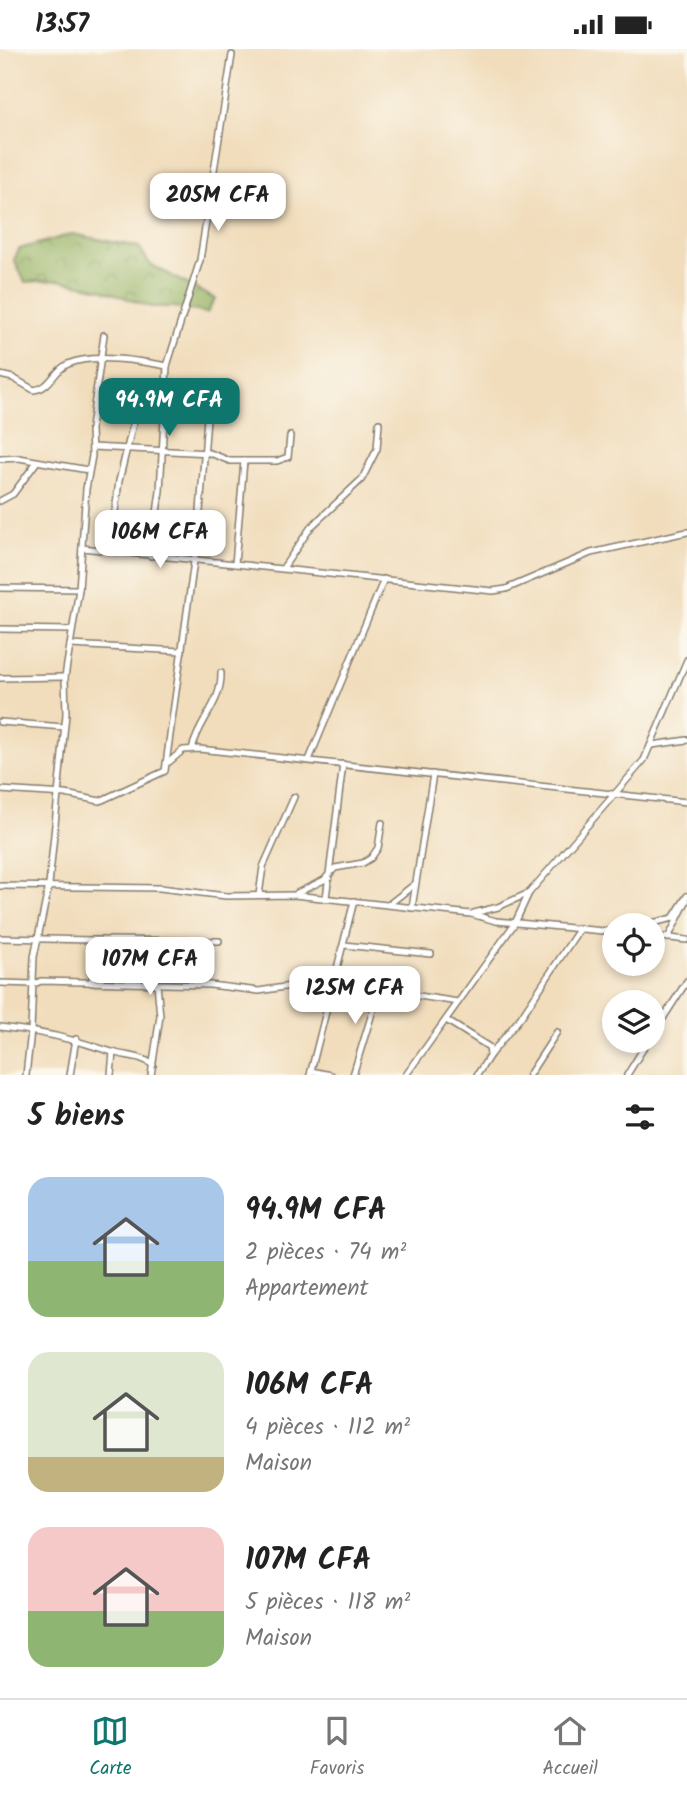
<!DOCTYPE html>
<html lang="fr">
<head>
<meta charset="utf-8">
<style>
	:root { --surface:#fff; --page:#f6f6f6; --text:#222; --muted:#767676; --line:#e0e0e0; --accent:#0f766e }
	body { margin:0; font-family:Kalam,sans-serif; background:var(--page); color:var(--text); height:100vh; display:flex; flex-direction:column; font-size:26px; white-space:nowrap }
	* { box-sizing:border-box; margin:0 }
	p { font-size:23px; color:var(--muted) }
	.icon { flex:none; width:38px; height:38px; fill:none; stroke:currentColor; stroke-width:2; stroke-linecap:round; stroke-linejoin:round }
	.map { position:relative; height:1026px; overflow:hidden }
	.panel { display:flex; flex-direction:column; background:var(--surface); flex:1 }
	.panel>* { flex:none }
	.tools { position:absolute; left:602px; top:864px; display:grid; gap:14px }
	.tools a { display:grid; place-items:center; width:63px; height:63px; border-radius:50%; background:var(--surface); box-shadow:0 4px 10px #0003; font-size:35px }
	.price { position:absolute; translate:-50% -60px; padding:0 16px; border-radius:14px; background:#fff; color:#222; font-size:23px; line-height:46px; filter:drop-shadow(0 2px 4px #0008) }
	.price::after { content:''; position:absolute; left:50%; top:42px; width:21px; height:16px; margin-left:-10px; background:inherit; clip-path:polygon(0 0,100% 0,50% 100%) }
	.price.active { background:var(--accent); color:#fff }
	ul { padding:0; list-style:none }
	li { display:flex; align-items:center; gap:21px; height:175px; padding:0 28px }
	li span { display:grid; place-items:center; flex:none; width:196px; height:140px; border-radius:21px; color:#555 }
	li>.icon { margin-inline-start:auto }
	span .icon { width:84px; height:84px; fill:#fffc; stroke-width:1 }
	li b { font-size:30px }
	h2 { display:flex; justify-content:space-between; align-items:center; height:84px; padding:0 28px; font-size:30px }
	.status { display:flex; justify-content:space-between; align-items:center; height:49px; padding:0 35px; background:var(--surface); direction:ltr }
	.status svg { height:19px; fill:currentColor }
	.dock { display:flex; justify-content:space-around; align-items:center; height:98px; border-top:2px solid var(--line); background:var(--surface); font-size:19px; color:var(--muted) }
	.dock a { display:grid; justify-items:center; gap:4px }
	.dock .active { color:var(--accent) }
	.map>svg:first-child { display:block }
</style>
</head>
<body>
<div class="status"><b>13:57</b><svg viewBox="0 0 49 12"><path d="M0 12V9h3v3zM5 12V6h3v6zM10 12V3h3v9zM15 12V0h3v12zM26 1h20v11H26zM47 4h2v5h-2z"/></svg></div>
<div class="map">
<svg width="687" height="1026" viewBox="0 0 687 1026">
	<defs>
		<pattern id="forest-crowns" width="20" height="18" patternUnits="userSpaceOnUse" patternTransform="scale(1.75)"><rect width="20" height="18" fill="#9ab567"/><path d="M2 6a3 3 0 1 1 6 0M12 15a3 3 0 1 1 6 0" fill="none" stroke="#7d9254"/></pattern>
	</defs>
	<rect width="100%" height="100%" fill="#fbf7ec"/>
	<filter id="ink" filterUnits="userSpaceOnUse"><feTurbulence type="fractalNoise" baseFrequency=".0143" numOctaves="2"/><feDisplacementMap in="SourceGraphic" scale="14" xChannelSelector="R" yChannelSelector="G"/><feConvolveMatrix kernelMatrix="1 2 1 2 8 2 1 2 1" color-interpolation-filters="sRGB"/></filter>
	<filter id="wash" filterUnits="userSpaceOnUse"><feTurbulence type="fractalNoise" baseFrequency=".00686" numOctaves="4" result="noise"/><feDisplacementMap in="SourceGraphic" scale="28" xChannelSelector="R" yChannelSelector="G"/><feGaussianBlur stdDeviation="1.57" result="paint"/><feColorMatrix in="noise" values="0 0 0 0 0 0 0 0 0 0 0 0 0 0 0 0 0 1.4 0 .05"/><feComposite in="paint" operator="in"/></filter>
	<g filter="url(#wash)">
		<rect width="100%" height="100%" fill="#f1ddbc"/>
		<path fill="url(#forest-crowns)" stroke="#5b6842" stroke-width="2" d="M72,185l67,13 11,17 65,35 -8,14 -33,-6h-23l-50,-18 -43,-9 -33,2 -11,-22 5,-11z"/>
	</g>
	<g filter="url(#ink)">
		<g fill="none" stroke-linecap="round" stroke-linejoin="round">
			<g stroke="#867c6c" stroke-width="8">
				<g id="street">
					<path d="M0,326l13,3 21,12c17,-2 19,-19 34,-26 25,-11 73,-3 99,2"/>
					<path d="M96,349l112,13"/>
					<path d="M92,398l118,6 20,8h47l11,-4 2,-21"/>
					<path d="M0,410l19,-1 69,12"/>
					<path d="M0,452l13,-7 23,-31"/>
					<path d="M82,499l411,43 13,-2 85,-36 96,-21"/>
					<path d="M110,502l9,-70 19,-78"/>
					<path d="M151,507l9,-65 7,-125 33,-106 32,-205"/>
					<path d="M235,515l9,-103"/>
					<path d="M283,519l28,-41 51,-48 15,-30 2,-26"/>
					<path d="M0,539l79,1 -14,88 1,37 -17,171 -15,72 -3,74 -5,44"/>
					<path d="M79,540l7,-100 6,-33 -1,-28 13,-93"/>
					<path d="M0,580l72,1"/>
					<path d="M70,596l112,6"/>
					<path d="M0,629l65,-1"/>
					<path d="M0,673l64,5"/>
					<path d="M652,696l35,-5"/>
					<path d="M192,700c7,-29 30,-46 29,-76"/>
					<path d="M309,711l75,-181"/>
					<path d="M169,713l14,-12 16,-1 488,53"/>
					<path d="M0,741l65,4 35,7 65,-30 34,-246 10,-134"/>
					<path d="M0,837l160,2 66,8 68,-1 177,19 25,7 118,11"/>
					<path d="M297,844l27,-13 11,-12 28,-5 8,-5 7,-10 4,-25"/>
					<path d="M259,846l4,-28 31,-70"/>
					<path d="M326,849l17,-134"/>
					<path d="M388,856l27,-21"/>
					<path d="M412,859l21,-134"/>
					<path d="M474,864l24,-6 31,-14 115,-133 43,-100"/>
					<path d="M640,877l33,-8 14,-22"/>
					<path d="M653,887l34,4"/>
					<path d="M0,889l92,2v43"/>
					<path d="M668,889l19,-38"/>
					<path d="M92,891l127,1"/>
					<path d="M344,896l87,9"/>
					<path d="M0,934l34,1 7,-3 169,4 49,6 38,-6"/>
					<path d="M335,934l123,19"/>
					<path d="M446,971l43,27 1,8 -13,20"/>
					<path d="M0,978c40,4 74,12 112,25 16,5 28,3 41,13"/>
					<path d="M653,985l34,-53"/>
					<path d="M490,1006l31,-38 59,-89"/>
					<path d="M311,1022l20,4"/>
					<path d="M70,1026l6,-36"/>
					<path d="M111,1026l2,-23"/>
					<path d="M151,1026l9,-59 -3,-32"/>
					<path d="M310,1026l44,-174"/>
					<path d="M353,1026l28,-91"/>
					<path d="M406,1026l109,-152 14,-30"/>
					<path d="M529,1026l28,-43"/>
					<path d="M627,1026l21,-34"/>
				</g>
			</g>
			<use href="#street" stroke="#fff" stroke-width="5"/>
		</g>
	</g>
</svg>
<div class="tools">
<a><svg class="icon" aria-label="locate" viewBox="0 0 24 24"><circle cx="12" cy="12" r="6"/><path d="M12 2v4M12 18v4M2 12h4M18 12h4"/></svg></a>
<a><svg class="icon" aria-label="layers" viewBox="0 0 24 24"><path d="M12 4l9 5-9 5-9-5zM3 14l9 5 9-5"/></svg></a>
</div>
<b class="price" style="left:218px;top:184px">205M CFA</b>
<b class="price active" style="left:169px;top:389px">94.9M CFA</b>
<b class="price" style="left:160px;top:521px">106M CFA</b>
<b class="price" style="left:150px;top:948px">107M CFA</b>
<b class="price" style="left:355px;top:977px">125M CFA</b>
</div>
<section class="panel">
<h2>5 biens<svg class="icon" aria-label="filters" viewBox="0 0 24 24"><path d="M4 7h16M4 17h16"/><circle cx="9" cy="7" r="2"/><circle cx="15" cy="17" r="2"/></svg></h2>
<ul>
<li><span style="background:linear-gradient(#a9c7e8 60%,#8fb573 0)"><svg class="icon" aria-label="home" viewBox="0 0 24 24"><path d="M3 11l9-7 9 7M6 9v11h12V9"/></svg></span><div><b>94.9M CFA</b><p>2 pièces · 74 m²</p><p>Appartement</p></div></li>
<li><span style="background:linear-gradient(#dfe7d0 75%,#c2b280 0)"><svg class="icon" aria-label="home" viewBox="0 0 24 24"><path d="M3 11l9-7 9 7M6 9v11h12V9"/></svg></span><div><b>106M CFA</b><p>4 pièces · 112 m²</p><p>Maison</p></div></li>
<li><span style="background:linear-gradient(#f6c9c9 60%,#8fb573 0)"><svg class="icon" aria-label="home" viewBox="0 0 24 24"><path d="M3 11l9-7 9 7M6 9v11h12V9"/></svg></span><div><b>107M CFA</b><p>5 pièces · 118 m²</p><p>Maison</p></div></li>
</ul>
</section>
<nav class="dock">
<a class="active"><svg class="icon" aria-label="map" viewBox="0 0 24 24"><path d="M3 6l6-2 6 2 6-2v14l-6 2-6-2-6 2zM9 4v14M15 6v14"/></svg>Carte</a>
<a><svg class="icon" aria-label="saved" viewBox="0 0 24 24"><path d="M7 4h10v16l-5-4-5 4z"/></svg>Favoris</a>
<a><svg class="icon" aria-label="home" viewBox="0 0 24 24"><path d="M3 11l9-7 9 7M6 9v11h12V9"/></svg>Accueil</a>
</nav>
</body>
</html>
